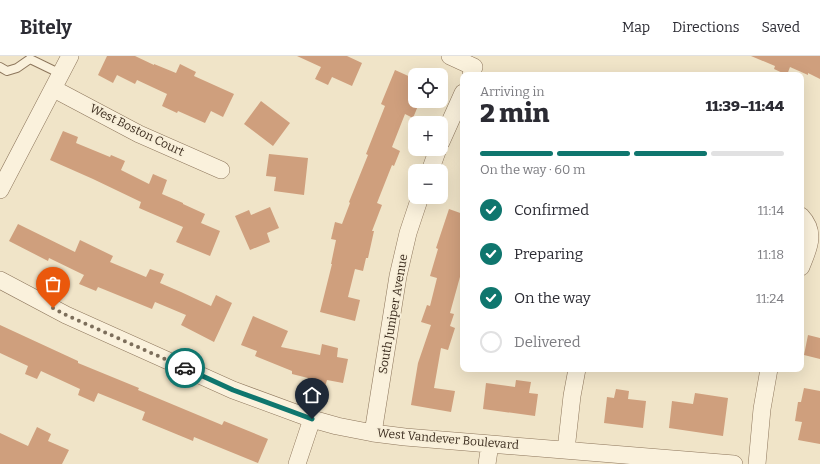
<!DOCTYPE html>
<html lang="en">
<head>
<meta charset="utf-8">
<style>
	:root { --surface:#fff; --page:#f7f7f7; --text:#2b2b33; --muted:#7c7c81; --line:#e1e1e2; --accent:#0f766e }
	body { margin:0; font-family:Bitter,serif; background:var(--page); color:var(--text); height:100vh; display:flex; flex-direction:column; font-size:15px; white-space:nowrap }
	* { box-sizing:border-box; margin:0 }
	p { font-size:13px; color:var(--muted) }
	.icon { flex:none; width:22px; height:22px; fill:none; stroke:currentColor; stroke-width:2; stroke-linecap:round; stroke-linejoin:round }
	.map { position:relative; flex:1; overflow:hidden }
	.side { position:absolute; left:460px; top:16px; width:344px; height:300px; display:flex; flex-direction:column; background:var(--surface); border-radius:8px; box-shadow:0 4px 16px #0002 }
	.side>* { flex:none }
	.tools { position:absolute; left:408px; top:12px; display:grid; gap:8px }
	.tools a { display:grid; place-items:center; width:40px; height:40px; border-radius:8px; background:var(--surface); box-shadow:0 4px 16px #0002; font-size:20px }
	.pin { position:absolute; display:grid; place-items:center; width:34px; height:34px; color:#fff; margin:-41px -17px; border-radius:50% 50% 50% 0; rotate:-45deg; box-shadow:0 0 4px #0007 }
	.pin .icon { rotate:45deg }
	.courier { position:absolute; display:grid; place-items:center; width:40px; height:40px; margin:-20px; border:3px solid #0f766e; border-radius:50%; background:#fff; color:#222; box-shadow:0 1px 5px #0007 }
	.headline em { font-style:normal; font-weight:800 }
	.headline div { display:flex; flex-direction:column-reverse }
	.headline { display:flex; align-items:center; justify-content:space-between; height:68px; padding:0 20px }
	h1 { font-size:26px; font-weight:800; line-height:30px }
	.bar { display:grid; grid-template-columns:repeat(4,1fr); gap:6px 4px; align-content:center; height:48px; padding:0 20px }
	.bar i { height:5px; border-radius:3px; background:var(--line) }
	.bar .on { background:var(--accent) }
	.bar p { grid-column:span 4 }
	ol { padding:0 20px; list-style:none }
	li { display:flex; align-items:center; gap:12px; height:44px }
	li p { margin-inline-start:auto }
	li .icon { padding:4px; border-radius:50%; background:var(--accent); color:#fff; stroke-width:4 }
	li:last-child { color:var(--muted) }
	li i { width:22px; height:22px; border:2px solid var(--line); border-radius:50% }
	header { display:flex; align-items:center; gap:24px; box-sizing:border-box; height:56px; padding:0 20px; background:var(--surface); border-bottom:1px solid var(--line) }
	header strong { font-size:19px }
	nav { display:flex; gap:22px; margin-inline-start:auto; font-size:14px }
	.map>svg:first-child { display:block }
	.building { fill:#cf9f7d }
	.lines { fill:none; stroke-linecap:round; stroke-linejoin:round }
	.lane-casing { stroke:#8d765c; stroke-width:10 }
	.street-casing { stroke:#8d765c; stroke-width:18 }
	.lane { stroke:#faf1dc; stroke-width:8 }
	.street { stroke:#faf1dc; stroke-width:17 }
	.done { stroke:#7c6e5b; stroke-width:4; stroke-dasharray:0 7.2 }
	.route { stroke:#0f766e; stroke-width:5 }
	.labels { text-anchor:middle; stroke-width:3.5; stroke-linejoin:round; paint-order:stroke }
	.street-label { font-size:12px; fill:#3d2e20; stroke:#f7eed8 }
</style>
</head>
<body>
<header>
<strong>Bitely</strong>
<nav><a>Map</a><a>Directions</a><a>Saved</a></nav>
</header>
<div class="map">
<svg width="820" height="408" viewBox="0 0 820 408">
	<rect width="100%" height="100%" fill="#f0e4c8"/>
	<!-- building -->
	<path class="building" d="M107,0H135L154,9V8L176,17L180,8L196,16L194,20L234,38L223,61L211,55L205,67L178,55L177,57L162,50L167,38L137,24L135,28L117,19L113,27L98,19Z
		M297,0H347L362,7L352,30L332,21L328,29L315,23L321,11Z
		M751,0H820V23L808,17V19L790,11L787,19L774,13L775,10Z
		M395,14L415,23V30L411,38L415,40V45H420L413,62L405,58L392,91L400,95L394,110L392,109L377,147L382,149L372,175H374L368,202H366L363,215L355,213L348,241L360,244L355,265L320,256L332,208H331L336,184L331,183L335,166L342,168L350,147L349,146L368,99L366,98L385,50L381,48Z
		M261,45L290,67L273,90L244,68Z
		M63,75L78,81L76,87L110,101L111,99L125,105L121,114L149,128L153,118L167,124L162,138L183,147V148L205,158L201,167L220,175L210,200L176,186L183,171L139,152L141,146L93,123L50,104Z
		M269,98L308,102L304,139L274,135L276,121L266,120Z
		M270,151L279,172L267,177L270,186L250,194L235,160L249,154L251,159Z
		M449,153L463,158V210L450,257L454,258L450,270L455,272L448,294L441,292L434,332L455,335L451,356L411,349L418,307L431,269L421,266L427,249L430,250L437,222L430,220L438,193L436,192Z
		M18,168L75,196L80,184L113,200L110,206L146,221L150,213L164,218L160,227L181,236L211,250L216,239L232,247L214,286L181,269L186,259L155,246L152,253L98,231L96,235L79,228L84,219L49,202L48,205L9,185Z
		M253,260L288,275L281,291L320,299L322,288L338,292L337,301L348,303L343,327L327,324L324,334L306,330L308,322L292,318V315L255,300L257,295L241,289Z
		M0,269L78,305V307L139,332L138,334L222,369L224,365L268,383L258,407L194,381L193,385L142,364L145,356L98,337L94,346L78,339L80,333L41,315L37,323L25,318L28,310L0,297Z
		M808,279L820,282V303L804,299Z
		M516,324L531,326L529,337L538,338L535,360L483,353L486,327L515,331Z
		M804,332L820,335V388L798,384L802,366L795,365L798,346H801Z
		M616,333L629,335L628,343L646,345L643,372L604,367L607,341L614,342Z
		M695,337L728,342L723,380L669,372L672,345L693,348Z
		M37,371L51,378L48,385L69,394L62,408H0V377L28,390Z"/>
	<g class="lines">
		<defs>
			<path id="lane" d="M30,3L61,18
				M0,11L7,15L17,12L30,3"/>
			<path id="street" d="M450,0L474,11L471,19
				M54,33L139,78L221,114
				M441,86L463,37
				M430,115L438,93
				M0,134L70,0
				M801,160C817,177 808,193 801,211
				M0,224L66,259L233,334L312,363L337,370L373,377L405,381L734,408
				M373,377L398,220L408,177L420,141
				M566,394L572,340L577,313
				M297,408L312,363
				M487,408L490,388
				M757,408L762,353L769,313"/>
		</defs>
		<!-- lane casing -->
		<use href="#lane" class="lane-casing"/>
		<!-- street casing -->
		<use href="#street" class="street-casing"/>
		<!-- lane -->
		<use href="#lane" class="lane"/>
		<!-- street -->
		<use href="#street" class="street"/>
	</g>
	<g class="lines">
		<!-- done -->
		<path class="done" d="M53,252L66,259L185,312"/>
		<!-- route -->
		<path class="route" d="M185,312L233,334L312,363"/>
	</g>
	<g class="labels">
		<!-- street labels -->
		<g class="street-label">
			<text transform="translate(137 74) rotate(26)" y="4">West Boston Court</text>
			<text transform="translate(393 258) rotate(-80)" y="4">South Juniper Avenue</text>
			<text transform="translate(448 383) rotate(5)" y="4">West Vandever Boulevard</text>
		</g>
	</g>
</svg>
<div class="tools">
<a><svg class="icon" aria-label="locate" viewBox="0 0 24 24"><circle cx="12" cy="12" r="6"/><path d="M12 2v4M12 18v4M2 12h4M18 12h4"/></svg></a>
<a>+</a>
<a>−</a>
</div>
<div class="pin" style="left:53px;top:252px;background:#ea580c"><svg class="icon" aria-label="bag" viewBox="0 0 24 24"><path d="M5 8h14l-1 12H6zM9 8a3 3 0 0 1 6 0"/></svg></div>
<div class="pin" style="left:312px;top:363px;background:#1f2937"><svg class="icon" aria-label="home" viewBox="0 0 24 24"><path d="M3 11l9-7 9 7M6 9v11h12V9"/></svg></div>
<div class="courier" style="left:185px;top:312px"><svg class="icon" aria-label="car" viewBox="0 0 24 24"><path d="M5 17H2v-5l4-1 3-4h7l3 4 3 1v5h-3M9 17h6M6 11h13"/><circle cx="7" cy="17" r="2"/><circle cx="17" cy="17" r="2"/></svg></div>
<section class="side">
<div class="headline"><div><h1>2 min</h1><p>Arriving in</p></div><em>11:39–11:44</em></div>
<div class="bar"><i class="on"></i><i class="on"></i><i class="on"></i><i></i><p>On the way · 60 m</p></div>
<ol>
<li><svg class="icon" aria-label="check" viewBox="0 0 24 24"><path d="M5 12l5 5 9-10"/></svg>Confirmed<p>11:14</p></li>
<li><svg class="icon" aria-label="check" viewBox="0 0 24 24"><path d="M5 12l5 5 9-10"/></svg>Preparing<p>11:18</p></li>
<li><svg class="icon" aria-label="check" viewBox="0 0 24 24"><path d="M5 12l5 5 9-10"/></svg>On the way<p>11:24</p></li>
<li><i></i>Delivered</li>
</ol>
</section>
</div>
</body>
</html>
